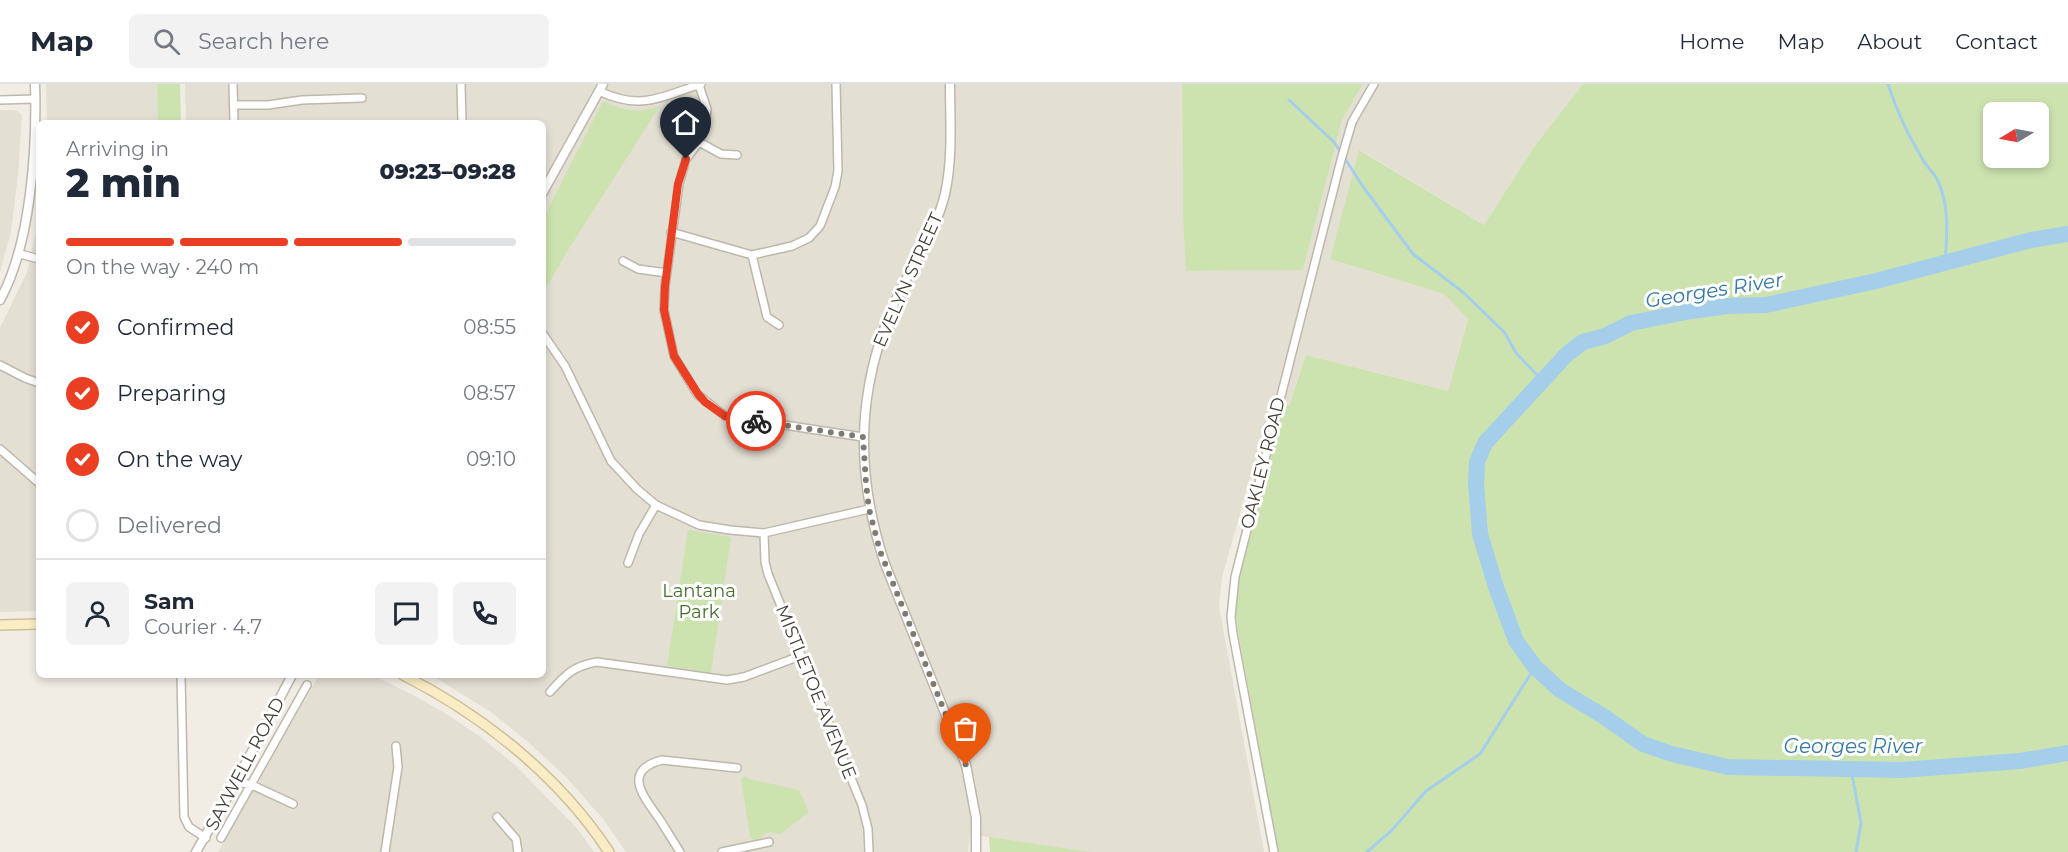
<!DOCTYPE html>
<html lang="en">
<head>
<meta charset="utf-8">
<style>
	:root { --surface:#fff; --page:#f2f2f3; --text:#1f2937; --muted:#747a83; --line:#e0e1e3; --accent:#ea3f22 }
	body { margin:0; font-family:Montserrat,sans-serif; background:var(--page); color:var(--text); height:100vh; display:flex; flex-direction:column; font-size:22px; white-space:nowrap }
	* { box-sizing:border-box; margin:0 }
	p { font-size:20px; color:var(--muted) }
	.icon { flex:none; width:33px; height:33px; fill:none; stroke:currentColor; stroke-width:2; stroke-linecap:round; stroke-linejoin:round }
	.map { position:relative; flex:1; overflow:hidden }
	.sheet { position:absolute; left:36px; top:36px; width:510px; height:558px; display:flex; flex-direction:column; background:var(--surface); border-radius:9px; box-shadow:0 3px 9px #0003 }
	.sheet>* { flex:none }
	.needle { width:39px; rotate:260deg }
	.fabs { position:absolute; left:1983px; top:18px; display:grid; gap:12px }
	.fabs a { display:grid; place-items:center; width:66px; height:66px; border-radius:9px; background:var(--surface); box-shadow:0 3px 9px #0003; font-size:30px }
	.pin { position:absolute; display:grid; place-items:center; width:51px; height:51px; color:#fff; margin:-62px -26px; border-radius:50% 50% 50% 0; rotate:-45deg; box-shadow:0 0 6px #0007 }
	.pin .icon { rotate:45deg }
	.courier { position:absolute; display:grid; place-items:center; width:60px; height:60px; margin:-30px; border:4px solid #ea3f22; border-radius:50%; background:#fff; color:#222; box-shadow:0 2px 8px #0007 }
	.overview em { font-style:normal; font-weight:800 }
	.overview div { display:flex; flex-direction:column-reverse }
	.overview { display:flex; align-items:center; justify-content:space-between; height:102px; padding:0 30px }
	h1 { font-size:39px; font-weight:800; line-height:45px }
	.bar { display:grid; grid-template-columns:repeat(4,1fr); gap:9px 6px; align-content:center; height:72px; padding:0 30px }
	.bar i { height:8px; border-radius:4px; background:var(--line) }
	.bar .on { background:var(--accent) }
	.bar p { grid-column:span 4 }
	.line { display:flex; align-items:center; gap:15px; padding:0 30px; border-top:2px solid var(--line) }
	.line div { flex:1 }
	.round { display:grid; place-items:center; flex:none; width:63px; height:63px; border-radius:9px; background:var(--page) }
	ol { padding:0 30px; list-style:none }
	li { display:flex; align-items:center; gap:18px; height:66px }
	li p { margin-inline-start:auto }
	li .icon { padding:6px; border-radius:50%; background:var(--accent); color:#fff; stroke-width:4 }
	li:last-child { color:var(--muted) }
	li i { width:33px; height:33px; border:3px solid var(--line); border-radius:50% }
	header { display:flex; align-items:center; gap:36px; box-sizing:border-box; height:84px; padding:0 30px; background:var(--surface); border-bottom:2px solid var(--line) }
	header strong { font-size:28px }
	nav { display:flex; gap:33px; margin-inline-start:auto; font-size:21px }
	.search { width:420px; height:54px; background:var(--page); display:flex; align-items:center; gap:15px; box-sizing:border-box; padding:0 21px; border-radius:9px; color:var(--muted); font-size:22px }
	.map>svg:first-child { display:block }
	.residential { fill:#e4dfd3 }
	.green { fill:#cce3af; fill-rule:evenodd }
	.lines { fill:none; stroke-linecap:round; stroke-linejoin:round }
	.stream { stroke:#a4ceea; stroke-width:3 }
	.river { stroke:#a4ceea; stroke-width:16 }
	.minor-casing { stroke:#beb7ab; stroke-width:10 }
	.tertiary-casing { stroke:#beb7ab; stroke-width:11 }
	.secondary-casing { stroke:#cebf97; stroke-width:12 }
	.minor { stroke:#fff; stroke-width:7 }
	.tertiary { stroke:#fff; stroke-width:8 }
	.secondary { stroke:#faedc5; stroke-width:9 }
	.done { stroke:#7f7b72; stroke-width:6; stroke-dasharray:0 10.8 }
	.route { stroke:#ea3f22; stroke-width:8 }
	.labels { text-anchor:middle; stroke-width:6; stroke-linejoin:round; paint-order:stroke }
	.street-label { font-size:18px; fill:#423d35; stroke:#fff }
	.park-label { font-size:18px; fill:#466f2d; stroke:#fff }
	.water-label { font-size:20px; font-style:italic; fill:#3677a6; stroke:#fff }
</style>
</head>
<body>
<header>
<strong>Map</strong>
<div class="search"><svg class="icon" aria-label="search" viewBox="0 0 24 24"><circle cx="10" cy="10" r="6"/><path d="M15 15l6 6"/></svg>Search here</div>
<nav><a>Home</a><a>Map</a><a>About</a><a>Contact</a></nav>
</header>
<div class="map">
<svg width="2068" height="768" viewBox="0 0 2068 768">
	<rect width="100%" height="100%" fill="#f1ede4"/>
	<!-- residential -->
	<path class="residential" d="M46,0H158L159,39H47Z
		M185,0H1182L1183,132L1187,187L1303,185L1342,36L1363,0H1583L1536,60L1484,141L1360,66L1330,175L1444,210L1468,234L1448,307L1306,271L1289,322L1272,318L1222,493L1219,522L1264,768H1078L990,756L989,753L970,751L968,768H626L603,735L567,694L529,659L491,628L431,591H543V39H186Z
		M0,26H16L22,31L18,91L11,148L0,188Z
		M39,135V417L36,422L39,432V527L0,528V244L27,188Z
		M319,591H372L411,610L445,629L482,654L515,681L577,744L594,768H218Z"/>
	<!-- green -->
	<path class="green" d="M157,0H180L181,39H158Z
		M1182,0H1363L1342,36L1303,186L1186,187L1183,132Z
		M1583,0H2068V768H1278L1238,548L1235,523L1241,485L1283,320L1289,322L1306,271L1448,307L1468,235L1444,210L1330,175L1359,66L1484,141L1536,60ZM1994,28H2038V74H1994Z
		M603,17C626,27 636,30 660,22L570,163L543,209V135Z
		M688,446L731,453L711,589L667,582Z
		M744,692L750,695L799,706L809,728L779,751C769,744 762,752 754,758L750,752L741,695Z
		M989,753L1090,768H990Z"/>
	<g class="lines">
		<!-- stream -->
		<path class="stream" d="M1888,0C1897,29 1908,50 1923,76C1927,83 1934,89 1937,95C1950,121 1947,152 1945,179
			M1289,16L1334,58L1364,104L1413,170L1464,209L1505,249L1516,269L1543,297
			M1851,685L1861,739L1856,768
			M1367,768L1392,746L1426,707L1480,670L1535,583"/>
		<!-- river -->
		<path class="river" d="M2068,150L2031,156L1876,197L1766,221L1728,222L1691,227L1631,239L1605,252L1583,258L1567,270L1485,359L1477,378L1476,399L1480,450L1496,503L1516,557L1535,583L1560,606L1603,632L1643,660L1672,670L1728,683L1902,686L2020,677L2068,669"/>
		<defs>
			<path id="minor" d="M233,0L234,39
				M461,0L462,39
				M699,1L707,25L706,35L699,58L686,75L679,100L665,202L664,226L674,272L697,310L725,332L863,353
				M599,7C641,27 660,13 701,0
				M0,16L35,15
				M234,21H268L302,16L362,14
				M699,58L721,70L737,71
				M671,148L752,171L792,162L809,154L820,142L835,103L838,87L836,0
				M20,170L39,175
				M752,171L767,233L779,241
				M623,177L638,185L667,189
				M543,250L565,282L611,377L637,405L656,421L699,441L730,446L764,449L869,425
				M0,281L25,294L39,299
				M0,365L39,399
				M764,449L765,478L768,490L862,721L868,745L869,768
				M628,479L639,450L656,421
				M181,591L184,733L189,743L206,754
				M550,608C565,591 573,582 597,578L727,596L744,593L800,572
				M236,698L252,701L293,720
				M497,733L516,755L518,768
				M221,754L307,601
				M385,768L398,683L396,662
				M680,768C673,757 667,747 660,736C645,714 620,687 662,676L737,684
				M722,768L769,758
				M1274,768L1233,550L1231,533L1235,493L1341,76L1352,38L1374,0"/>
			<path id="tertiary" d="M950,0C950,36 953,74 945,110C936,148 911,182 895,218C856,305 855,390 885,480L966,681L976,734V768
				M543,108L603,0
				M0,216C31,160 37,64 35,0
				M196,768L236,698L292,591"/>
			<path id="secondary" d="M0,541L39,540
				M403,591C484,632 559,692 609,768"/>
		</defs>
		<!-- minor casing -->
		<use href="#minor" class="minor-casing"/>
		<!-- tertiary casing -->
		<use href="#tertiary" class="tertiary-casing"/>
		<!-- secondary casing -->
		<use href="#secondary" class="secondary-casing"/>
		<!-- minor -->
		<use href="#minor" class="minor"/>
		<!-- tertiary -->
		<use href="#tertiary" class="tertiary"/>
		<!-- secondary -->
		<use href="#secondary" class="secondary"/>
	</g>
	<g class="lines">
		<!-- done -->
		<path class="done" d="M756,337L863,353L866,399L869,425L880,467L966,681"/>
		<!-- route -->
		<path class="route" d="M686,75L678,100L665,202L664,226L674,272L698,310L705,318L725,332L756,337"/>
	</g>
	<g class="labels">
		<!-- street labels -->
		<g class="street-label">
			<text transform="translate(908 196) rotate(-66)" y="6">EVELYN STREET</text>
			<text transform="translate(1263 379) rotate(-76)" y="6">OAKLEY ROAD</text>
			<text transform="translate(816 608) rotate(68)" y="6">MISTLETOE AVENUE</text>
			<text transform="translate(245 680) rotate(-62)" y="6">SAYWELL ROAD</text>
		</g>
		<!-- park labels -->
		<g class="park-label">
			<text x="699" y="513">Lantana<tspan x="699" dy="21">Park</tspan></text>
		</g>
		<!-- water labels -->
		<g class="water-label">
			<text transform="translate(1714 206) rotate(-9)" y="7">Georges River</text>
			<text x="1853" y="669">Georges River</text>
		</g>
	</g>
</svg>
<div class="fabs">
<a><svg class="needle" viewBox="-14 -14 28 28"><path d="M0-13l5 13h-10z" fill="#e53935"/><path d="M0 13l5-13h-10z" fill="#747a83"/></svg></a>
</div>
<div class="pin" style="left:966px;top:681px;background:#ea580c"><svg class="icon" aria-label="bag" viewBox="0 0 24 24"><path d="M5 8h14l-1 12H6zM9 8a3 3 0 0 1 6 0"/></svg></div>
<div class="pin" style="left:686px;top:75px;background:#1f2937"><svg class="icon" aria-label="home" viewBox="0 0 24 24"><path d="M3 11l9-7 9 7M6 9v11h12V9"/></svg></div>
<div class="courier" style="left:756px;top:337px"><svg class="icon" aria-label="bike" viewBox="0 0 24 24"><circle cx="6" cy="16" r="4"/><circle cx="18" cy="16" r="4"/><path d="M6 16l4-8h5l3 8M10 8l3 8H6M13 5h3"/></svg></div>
<section class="sheet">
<div class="overview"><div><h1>2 min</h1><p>Arriving in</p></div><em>09:23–09:28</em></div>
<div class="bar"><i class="on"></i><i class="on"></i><i class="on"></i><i></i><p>On the way · 240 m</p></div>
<ol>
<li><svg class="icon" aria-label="check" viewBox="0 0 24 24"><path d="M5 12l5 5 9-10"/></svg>Confirmed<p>08:55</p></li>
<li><svg class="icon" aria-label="check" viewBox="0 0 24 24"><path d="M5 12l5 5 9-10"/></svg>Preparing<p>08:57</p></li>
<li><svg class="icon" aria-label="check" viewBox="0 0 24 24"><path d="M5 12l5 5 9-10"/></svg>On the way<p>09:10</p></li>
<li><i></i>Delivered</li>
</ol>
<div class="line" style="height:108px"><a class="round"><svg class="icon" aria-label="person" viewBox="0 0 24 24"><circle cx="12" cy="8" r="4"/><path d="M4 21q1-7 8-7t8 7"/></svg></a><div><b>Sam</b><p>Courier · 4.7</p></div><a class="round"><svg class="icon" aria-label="chat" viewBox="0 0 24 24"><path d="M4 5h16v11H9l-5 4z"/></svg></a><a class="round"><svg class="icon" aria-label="phone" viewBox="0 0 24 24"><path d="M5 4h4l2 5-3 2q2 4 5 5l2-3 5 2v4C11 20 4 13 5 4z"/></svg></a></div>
</section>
</div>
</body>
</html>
